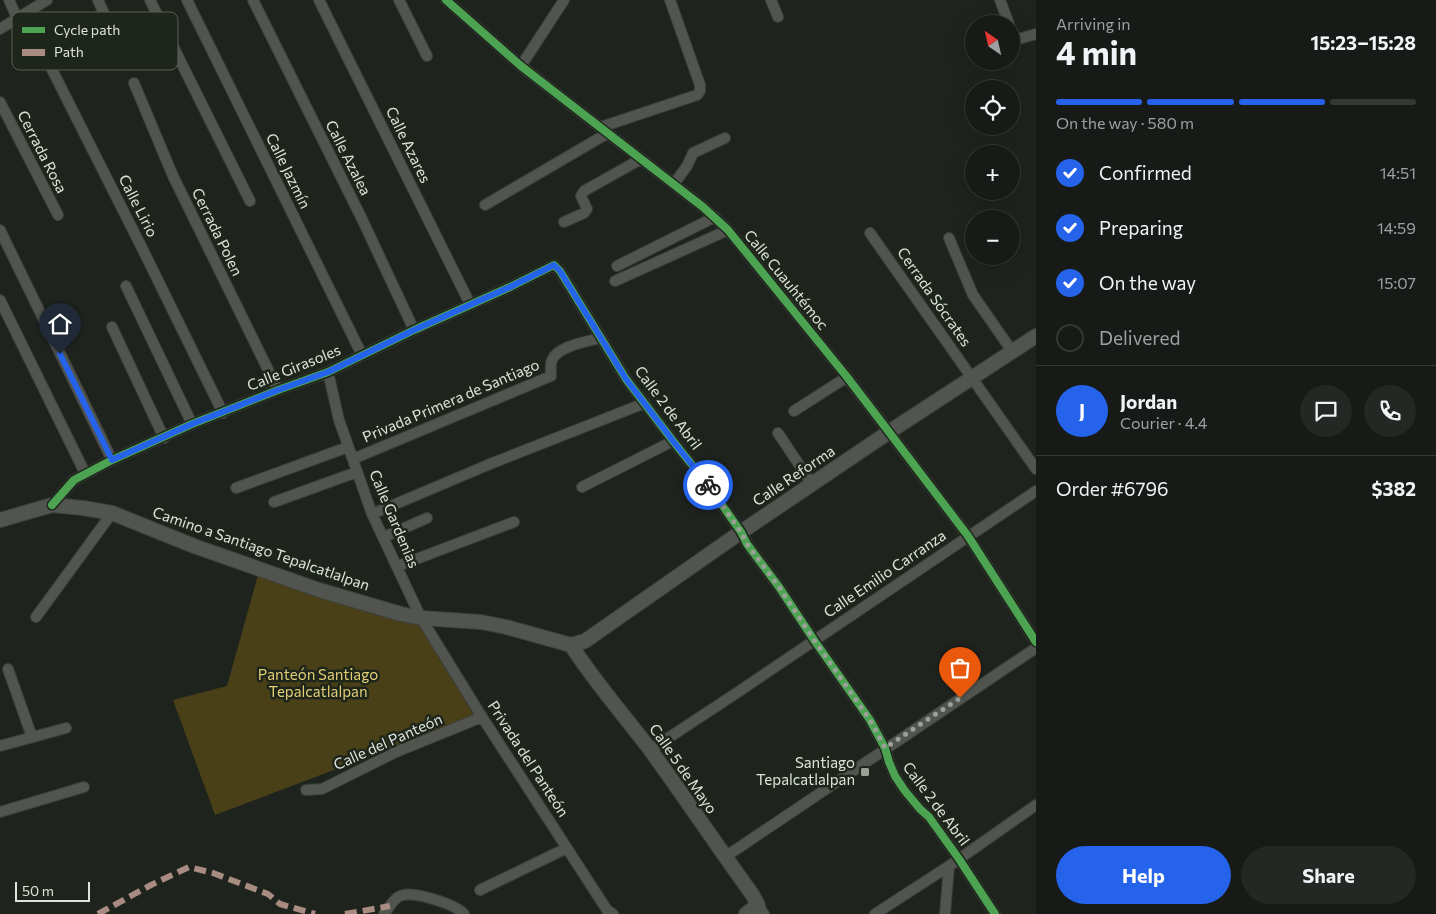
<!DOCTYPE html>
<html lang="en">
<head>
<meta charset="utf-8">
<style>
	:root { --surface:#171a16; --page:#242723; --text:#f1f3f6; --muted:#9ea1a1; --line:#363835; --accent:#2563eb }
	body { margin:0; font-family:Commissioner,sans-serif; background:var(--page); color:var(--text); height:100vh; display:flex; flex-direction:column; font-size:19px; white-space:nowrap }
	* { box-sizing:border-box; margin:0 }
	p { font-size:16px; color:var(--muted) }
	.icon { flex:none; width:28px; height:28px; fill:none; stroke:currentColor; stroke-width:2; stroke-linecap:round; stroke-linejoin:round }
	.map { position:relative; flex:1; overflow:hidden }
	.side { display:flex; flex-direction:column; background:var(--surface); width:400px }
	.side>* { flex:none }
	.needle { width:32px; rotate:326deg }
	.buttons { position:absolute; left:965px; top:15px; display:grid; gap:10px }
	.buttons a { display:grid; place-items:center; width:55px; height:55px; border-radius:50%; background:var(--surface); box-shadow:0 5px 20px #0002,0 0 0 1px var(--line); font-size:25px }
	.scale { position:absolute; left:15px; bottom:12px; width:75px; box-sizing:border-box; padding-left:5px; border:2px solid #dee3db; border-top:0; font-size:14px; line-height:18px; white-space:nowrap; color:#dee3db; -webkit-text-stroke:4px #1e261b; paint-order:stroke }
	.pin { position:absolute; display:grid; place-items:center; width:42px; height:42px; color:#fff; margin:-51px -21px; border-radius:50% 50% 50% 0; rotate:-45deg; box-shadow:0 0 5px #0007 }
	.pin .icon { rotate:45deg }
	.courier { position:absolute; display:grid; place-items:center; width:50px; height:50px; margin:-25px; border:4px solid #2563eb; border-radius:50%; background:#fff; color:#222; box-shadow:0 1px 6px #0007 }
	.summary em { font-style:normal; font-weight:700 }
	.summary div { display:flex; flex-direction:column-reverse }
	.summary { display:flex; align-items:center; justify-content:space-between; height:85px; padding:0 20px }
	h1 { font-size:32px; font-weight:700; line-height:38px }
	.bar { display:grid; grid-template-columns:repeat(4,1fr); gap:8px 5px; align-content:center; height:60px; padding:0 20px }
	.bar i { height:6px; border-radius:4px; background:var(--line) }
	.bar .on { background:var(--accent) }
	.bar p { grid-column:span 4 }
	.line { display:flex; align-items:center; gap:12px; padding:0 20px; border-top:1px solid var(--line) }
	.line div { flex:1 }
	.round { display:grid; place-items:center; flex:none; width:52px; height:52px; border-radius:26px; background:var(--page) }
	ol { padding:0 20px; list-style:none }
	li { display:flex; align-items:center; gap:15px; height:55px }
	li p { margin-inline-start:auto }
	li .icon { padding:5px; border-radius:50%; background:var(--accent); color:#fff; stroke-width:4 }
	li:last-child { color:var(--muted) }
	li i { width:28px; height:28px; border:2px solid var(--line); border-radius:50% }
	.primary-button { display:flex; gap:10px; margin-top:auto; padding:10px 20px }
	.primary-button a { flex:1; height:58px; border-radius:30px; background:var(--accent); color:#fff; font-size:20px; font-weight:700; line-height:58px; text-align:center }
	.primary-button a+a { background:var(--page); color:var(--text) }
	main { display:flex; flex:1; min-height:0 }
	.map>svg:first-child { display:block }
	.green { fill:#494018 }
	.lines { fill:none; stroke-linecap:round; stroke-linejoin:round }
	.street-casing { stroke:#3c3f3a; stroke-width:12 }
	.secondary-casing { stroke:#3c3f3a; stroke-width:16 }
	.street { stroke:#51544f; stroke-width:10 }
	.secondary { stroke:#51544f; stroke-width:14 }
	.quiet { stroke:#a88b81; stroke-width:6; stroke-dasharray:12 6; stroke-linecap:butt }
	.cycleway-casing { stroke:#1e261b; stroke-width:11 }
	.cycleway { stroke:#4ca352; stroke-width:8 }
	.done { stroke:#9ba099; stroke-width:5; stroke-dasharray:0 9 }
	.route { stroke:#2563eb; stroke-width:6 }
	.poi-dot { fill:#9ba099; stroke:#1e261b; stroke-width:2 }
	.labels { text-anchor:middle; stroke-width:5; stroke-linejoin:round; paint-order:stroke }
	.street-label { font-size:15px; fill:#dee3db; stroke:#1e261b }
	.park-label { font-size:15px; fill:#e3cd75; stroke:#1e261b }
	.poi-label { font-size:15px; fill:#dee3db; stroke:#1e261b; text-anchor:end }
	.key { fill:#1e261b; stroke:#585f55; stroke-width:1 }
	.key-label { font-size:14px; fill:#dee3db }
</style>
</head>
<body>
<main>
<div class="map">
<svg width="1036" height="914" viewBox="0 0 1036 914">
	<rect width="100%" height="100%" fill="#1f231e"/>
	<!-- green -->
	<path class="green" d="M258,575L422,624L476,716L215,815L173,700L227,686Z"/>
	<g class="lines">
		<defs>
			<path id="street" d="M9,0L17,18
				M98,0L111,29
				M150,0L250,201
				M187,0L362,355
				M253,0L362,219L414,330
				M319,0L470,304
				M399,0L427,56
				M446,0L521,66L703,207L728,230L847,377L889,432L968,536L1036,642
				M771,0L778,17
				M1000,0L1009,24
				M24,14L144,252L223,413
				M0,29L47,0
				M1011,41L1036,34
				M521,66L564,0
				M134,83L173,176L278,390
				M0,102L58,215
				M601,127L697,95L700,91V85L670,0
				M674,184L687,166L693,153L725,138
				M485,205L608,133
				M564,222L584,213L587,209L581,196L584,191L641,159
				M0,230L112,460
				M870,233L1036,469
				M949,238L973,295L1012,351
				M617,266L715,217
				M615,281L728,230
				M126,286L192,424
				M0,300L85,473
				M112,327L164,438
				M328,372L339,420L372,514L421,618L482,717L607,910L613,914
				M794,411L847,377
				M778,433L812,484
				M353,459L551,376C551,371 550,365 552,360C558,346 586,342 600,338
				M582,487L673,441
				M236,488L348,447
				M274,502L357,472
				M52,505L74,480L112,460L192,424L278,390L328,372L414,330L510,287L554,265L560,271L626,379L673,441L708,485L741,532L747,544L779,587L814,640L870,720L885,748L889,762L895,776L905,791L920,809L929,817L959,859L995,914
				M372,514L490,464L645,403
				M384,537L427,518
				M398,566L514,522
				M36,617L112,513
				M8,669L32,737
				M0,746L66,728
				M650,750L732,696L1036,491
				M306,790L322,789L396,752L482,717
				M0,812L84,787
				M725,857L1036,648
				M480,890L567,848
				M758,905L764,914
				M384,914C389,908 393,899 400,896C412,890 455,904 464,914
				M875,914L949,866L1036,805
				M945,914L949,866"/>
			<path id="secondary" d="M0,520L52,505L83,508L112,513L194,546L319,590L401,614L421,618L481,622L506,627L571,645
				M571,645L585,641L741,532L889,432L1036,336
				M571,645C594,681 623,714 649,748C684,796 717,846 752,894L758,905L746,914"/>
		</defs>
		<!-- street casing -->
		<use href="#street" class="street-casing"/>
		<!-- secondary casing -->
		<use href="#secondary" class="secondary-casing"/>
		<!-- street -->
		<use href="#street" class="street"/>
		<!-- secondary -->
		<use href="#secondary" class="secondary"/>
		<!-- quiet -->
		<path class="quiet" d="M98,914L151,885L189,867L213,873L268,894L280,904L315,914
			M345,914L390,906"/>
		<defs>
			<path id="cycleway" d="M446,0L521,66L703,207L728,230L847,377L889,432L968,536L1036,642
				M52,505L74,480L112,460L192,424L278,390L328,372L414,330L510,287L554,265L560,271L626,379L673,441L708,485L741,532L747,544L779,587L814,640L870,720L885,748L889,762L895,776L905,791L920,809L929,817L959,859L995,914"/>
		</defs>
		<!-- cycleway casing -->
		<use href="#cycleway" class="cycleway-casing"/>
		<!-- cycleway -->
		<use href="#cycleway" class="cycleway"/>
	</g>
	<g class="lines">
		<!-- done -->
		<path class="done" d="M708,485L741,532L747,544L779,587L814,640L870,720L885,748L960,698"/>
		<!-- route -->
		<path class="route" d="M60,354L112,460L192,424L278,390L328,372L414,330L510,287L554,265L560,271L626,379L673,441L708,485"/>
	</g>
	<!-- markers -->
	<rect class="poi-dot" x="860" y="767" width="10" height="10" rx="2.5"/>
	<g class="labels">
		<!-- street labels -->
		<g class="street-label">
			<text transform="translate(408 145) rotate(64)" y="5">Calle Azares</text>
			<text transform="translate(42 152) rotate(63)" y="5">Cerrada Rosa</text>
			<text transform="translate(348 158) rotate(63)" y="5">Calle Azalea</text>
			<text transform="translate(288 171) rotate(64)" y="5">Calle Jazmín</text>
			<text transform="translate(138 206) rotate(63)" y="5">Calle Lirio</text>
			<text transform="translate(217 232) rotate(64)" y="5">Cerrada Polen</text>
			<text transform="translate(786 280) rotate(51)" y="5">Calle Cuauhtémoc</text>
			<text transform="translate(934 297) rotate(55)" y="5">Cerrada Sócrates</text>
			<text transform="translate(294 368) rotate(-22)" y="5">Calle Girasoles</text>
			<text transform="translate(451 401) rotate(-23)" y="5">Privada Primera de Santiago</text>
			<text transform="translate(668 408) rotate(53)" y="5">Calle 2 de Abril</text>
			<text transform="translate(794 476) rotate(-34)" y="5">Calle Reforma</text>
			<text transform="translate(394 519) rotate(67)" y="5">Calle Gardenias</text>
			<text transform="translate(261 549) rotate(19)" y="5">Camino a Santiago Tepalcatlalpan</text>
			<text transform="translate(885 574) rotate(-34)" y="5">Calle Emilio Carranza</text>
			<text transform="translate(388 742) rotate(-24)" y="5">Calle del Panteón</text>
			<text transform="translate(528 759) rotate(57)" y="5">Privada del Panteón</text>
			<text transform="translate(683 769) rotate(55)" y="5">Calle 5 de Mayo</text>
			<text transform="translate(936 804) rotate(53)" y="5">Calle 2 de Abril</text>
		</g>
		<!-- park labels -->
		<g class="park-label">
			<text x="318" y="680">Panteón Santiago<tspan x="318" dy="17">Tepalcatlalpan</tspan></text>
		</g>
		<!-- poi labels -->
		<g class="poi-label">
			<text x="855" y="768">Santiago<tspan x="855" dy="17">Tepalcatlalpan</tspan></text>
		</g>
	</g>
	<!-- legend -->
	<rect x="12" y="12" width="166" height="58" rx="8" class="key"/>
	<rect x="22" y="27" width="23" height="6" fill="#4ca352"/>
	<rect x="22" y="49" width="23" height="7" fill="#a88b81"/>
	<g class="key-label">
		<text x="54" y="35">Cycle path</text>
		<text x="54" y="57">Path</text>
	</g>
</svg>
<div class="buttons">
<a><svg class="needle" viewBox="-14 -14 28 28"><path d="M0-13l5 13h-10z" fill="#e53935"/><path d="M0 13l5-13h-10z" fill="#9ea1a1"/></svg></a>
<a><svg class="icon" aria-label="locate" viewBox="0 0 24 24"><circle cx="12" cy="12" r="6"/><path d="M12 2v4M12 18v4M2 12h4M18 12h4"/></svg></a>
<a>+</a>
<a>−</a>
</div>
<div class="scale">50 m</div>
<div class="pin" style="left:960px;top:698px;background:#ea580c"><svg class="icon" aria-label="bag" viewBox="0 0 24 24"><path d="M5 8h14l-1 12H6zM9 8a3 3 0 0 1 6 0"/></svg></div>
<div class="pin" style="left:60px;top:354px;background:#1f2937"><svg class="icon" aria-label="home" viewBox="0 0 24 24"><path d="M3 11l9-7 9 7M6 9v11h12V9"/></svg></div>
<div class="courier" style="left:708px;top:485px"><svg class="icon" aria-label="bike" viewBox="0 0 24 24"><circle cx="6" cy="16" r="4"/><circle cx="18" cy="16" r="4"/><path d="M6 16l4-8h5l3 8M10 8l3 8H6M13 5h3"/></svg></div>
</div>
<section class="side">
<div class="summary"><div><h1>4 min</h1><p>Arriving in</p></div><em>15:23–15:28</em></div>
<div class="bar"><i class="on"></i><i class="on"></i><i class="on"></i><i></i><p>On the way · 580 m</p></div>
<ol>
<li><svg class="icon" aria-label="check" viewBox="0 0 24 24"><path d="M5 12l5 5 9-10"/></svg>Confirmed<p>14:51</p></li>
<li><svg class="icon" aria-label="check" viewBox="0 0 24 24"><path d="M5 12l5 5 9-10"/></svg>Preparing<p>14:59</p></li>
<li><svg class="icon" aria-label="check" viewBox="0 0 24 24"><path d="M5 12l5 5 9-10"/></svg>On the way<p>15:07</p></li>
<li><i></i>Delivered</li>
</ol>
<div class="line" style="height:90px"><b class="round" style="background:var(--accent);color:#fff">J</b><div><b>Jordan</b><p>Courier · 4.4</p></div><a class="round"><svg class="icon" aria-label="chat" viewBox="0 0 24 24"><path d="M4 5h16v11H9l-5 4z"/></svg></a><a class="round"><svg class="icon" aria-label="phone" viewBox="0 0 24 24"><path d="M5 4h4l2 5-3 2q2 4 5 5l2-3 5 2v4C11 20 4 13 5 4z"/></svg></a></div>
<div class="line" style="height:65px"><div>Order #6796</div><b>$382</b></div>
<div class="primary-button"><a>Help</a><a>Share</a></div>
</section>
</main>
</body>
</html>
